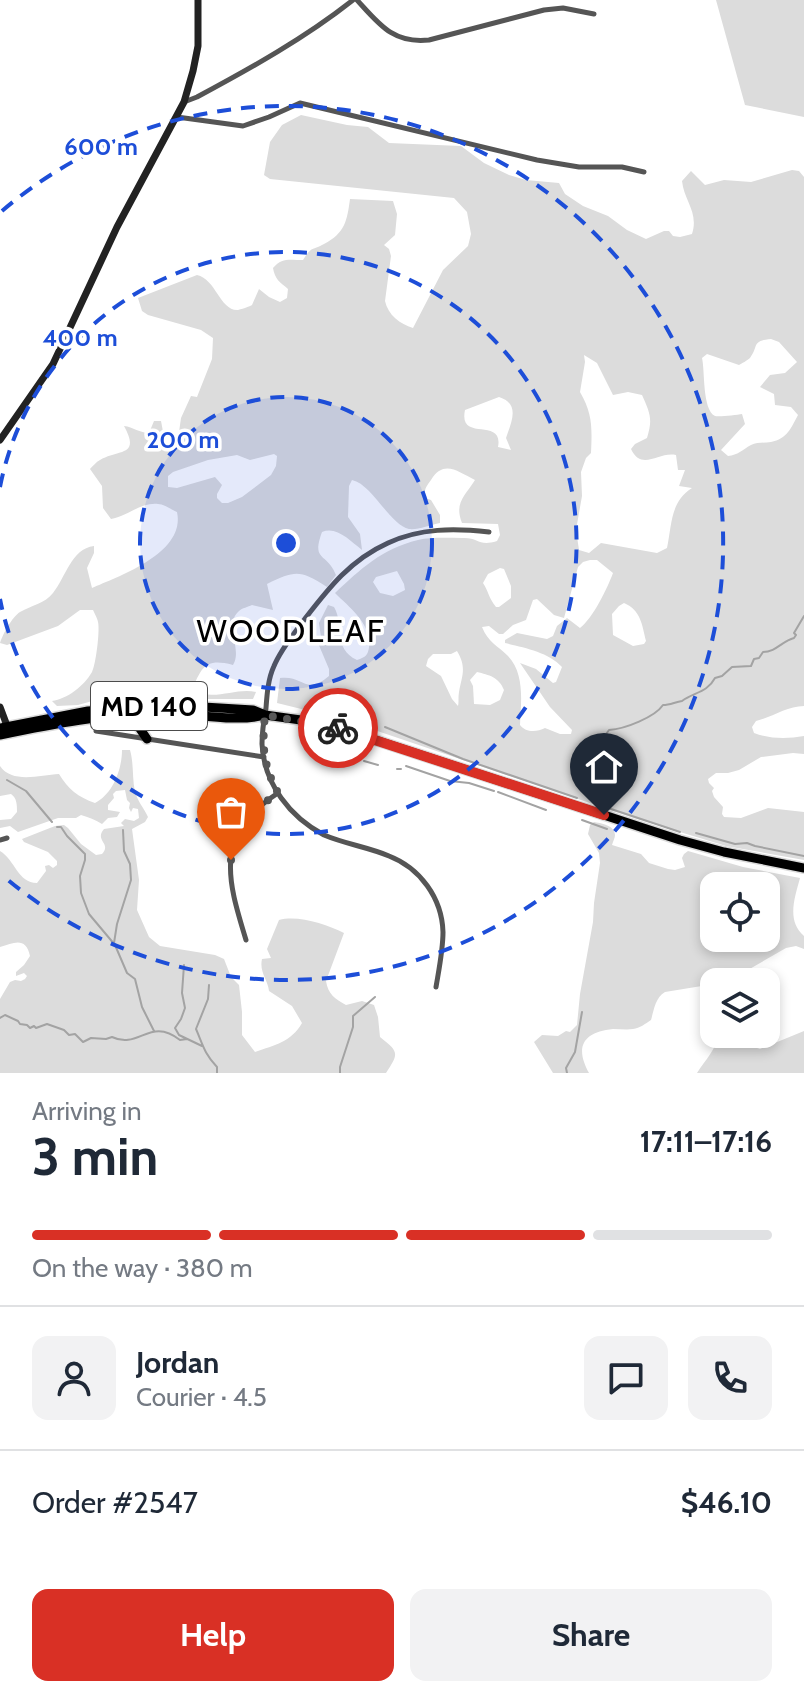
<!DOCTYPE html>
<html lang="en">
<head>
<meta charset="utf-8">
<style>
	:root { --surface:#fff; --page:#f2f2f3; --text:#1f2937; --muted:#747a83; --line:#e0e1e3; --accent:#d93025 }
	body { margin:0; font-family:Cabin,sans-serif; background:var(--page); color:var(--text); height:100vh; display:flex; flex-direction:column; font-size:30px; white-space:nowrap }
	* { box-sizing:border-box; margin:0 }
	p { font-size:26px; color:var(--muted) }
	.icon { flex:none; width:44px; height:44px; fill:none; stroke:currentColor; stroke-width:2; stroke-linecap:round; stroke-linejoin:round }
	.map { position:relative; height:1073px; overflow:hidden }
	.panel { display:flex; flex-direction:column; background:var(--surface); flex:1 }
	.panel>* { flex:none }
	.tools { position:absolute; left:700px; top:872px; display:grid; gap:16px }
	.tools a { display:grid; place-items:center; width:80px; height:80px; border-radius:16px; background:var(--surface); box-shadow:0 4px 12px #0003; font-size:40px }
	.pin { position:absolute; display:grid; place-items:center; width:68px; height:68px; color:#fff; margin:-82px -34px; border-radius:50% 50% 50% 0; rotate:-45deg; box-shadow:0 0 8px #0007 }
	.pin .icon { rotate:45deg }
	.courier { position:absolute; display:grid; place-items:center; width:80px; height:80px; margin:-40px; border:6px solid #d93025; border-radius:50%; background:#fff; color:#222; box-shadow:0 2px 10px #0007 }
	.overview em { font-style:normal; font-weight:700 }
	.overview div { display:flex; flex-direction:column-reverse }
	.overview { display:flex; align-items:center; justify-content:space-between; height:136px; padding:0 32px }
	h1 { font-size:52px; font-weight:700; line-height:60px }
	.bar { display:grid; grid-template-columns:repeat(4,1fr); gap:12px 8px; align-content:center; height:96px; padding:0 32px }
	.bar i { height:10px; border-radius:6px; background:var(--line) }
	.bar .on { background:var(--accent) }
	.bar p { grid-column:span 4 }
	.line { display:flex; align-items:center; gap:20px; padding:0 32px; border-top:2px solid var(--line) }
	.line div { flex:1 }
	.round { display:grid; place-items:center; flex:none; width:84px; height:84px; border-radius:16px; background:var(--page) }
	.cta { display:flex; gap:16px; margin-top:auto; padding:16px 32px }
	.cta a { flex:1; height:92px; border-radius:16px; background:var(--accent); color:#fff; font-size:32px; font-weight:700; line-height:92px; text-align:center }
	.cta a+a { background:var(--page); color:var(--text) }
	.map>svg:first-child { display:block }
	.green { fill:#dcdcdc; fill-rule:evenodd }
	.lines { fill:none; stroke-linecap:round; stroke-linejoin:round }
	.stream { stroke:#a3a3a3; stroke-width:2 }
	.highway-casing { stroke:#dbdbdb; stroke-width:12 }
	.street { stroke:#555; stroke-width:5 }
	.secondary { stroke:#222; stroke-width:7 }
	.highway { stroke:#000; stroke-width:9 }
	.done { stroke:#595959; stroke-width:8; stroke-dasharray:0 14.4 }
	.route { stroke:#d93025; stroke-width:10 }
	.ring { fill:none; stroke:#1d4ed8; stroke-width:4; stroke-dasharray:14 10 }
	.labels { text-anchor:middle; stroke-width:7; stroke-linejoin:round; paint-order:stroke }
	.shield { fill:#fff; stroke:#4c4c4c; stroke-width:2 }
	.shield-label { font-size:28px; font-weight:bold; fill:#000 }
	.neighbourhood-label { font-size:32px; letter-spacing:2px; fill:#000; stroke:#fff }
	.centre { fill:#1d4ed8; stroke:#fff; stroke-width:4 }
	.ring-label { font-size:24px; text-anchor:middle; font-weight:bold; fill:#1d4ed8; stroke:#fff; stroke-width:7; stroke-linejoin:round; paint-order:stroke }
</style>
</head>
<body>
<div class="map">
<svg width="804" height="1073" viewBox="0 0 804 1073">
	<rect width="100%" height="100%" fill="#fff"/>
	<!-- green -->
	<path class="green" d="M716,0H804V117L745,105Z
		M301,115L347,125L368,127L389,143L461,146L484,163L509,175L526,180L559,183L565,194L583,206L608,216L627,230L646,239L664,231H669L673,236L680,237L692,234C699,212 684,201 682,181L691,171L705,185L724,180L751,182L792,170L799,171L804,177V706C787,706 773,717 756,721L752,727L754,733C770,739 787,739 804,736V754L793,753L761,757L739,770L728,773H716L708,779L709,783L714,788L712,791L714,797L723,807L722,814L724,817L741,818L768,808L804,812V860L726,846L634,818L342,719L277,703L280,678C304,675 305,696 329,676V669L318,643L321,637L319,623L328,605L334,607C345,626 332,648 357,660C366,657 368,655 369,647C371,623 350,608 335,593C361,569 381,549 418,540C431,537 448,538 462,538C479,537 478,547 497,541L500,535L498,524L462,523C454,503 465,496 475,480C458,472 444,459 431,480C426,487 424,489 425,498L431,500L440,515V523C430,525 418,530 409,529C390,525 372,484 352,480L349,486L348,517L360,534L362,550C350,541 337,526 322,532C311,562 327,552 336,575L327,587C300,570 296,570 267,584L273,610L252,605C248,607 242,608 239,611C223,625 243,649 233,665C206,658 202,666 192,690C214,702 236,687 256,692L253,699H207L177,695L103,698L78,705L57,706L52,701C67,699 84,686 92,672C96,664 100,630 98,622C98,620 94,612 93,610H80L58,626L7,645L0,643C3,634 12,617 20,612C32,605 44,604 53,593C66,577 71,549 94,546V553L87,568L92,588C119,576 186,553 177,512C172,510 164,504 158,504C141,502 126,517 111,519L103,508L102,486L90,469C93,466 96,462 100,460C118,449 141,457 124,426C133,427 140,433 149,433L154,421H161L165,442H172L179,432L181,418L191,396L197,397L212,359L213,338L201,330L148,315L142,311L138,298L197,275C216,279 220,311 238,310C239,310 251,306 252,305L259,289L269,297L280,302L287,298L288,289C280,282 275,280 273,268C282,257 290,260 303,260C312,246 311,251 324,244C345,233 347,221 350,199L393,201L397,214L395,235L384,245L389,249L391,256L385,301C388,315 400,324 413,328L443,270L468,246L471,234L467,212L454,198L270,179L264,175L270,142L282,125ZM771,339L779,342L797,362L785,373L770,375L760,387L774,394L775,405L791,407L798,415C791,428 787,439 771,442C765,443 757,442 751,445C742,450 738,455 728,456L721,450L745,424L742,414C737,415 719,417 715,416C702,410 705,369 702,358L707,354L739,365C741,364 748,360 750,358C759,346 751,341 771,339ZM584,355L597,363L613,395L628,392L642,395C650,413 653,419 647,438L635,444L631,449C642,472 659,451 676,455L678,470H685L679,486L692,488C670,502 672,525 667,548L657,553L601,543L589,553L579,550L576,530L582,496L581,472L586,458L591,453C592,429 593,414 580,392L585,362ZM499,397C521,404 511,423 506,438L511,450L498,447C504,416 458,443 465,410ZM274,454L277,456L276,466L271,475L242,497L228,503H222L217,498V494L222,485L215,477L177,488L168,487V476L173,472L208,460L237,455L250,460ZM590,560H597L613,573C607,589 593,618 580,628L567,618L557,626L553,636L547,639L517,633L505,640V643C525,648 548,652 562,667L556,682L553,683L536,669L520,663L550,707L572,730L571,734H560L545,728C537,732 526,733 520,725C521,702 525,674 508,656C498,646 488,642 482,627L489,626L499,634H503L513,625L526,620L533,600L537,599L554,615L564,618L578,567L583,562ZM500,568L504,569L511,586V598L499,607H496C488,597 489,592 483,583L488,574ZM397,571L404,584L405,590L393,596L380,593L373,582L376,577ZM624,603C641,610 642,625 646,641L644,644L633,646L613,635L612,614L619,606ZM457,651C467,668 462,675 459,692C458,697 459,702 458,706L452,699L441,676L426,666L428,659L433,654H451ZM477,672C489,675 499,677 504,690L500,700L490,705L474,704L473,686L470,680Z
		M122,750H130C134,764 132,778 135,792C138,802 144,808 148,817L145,822L132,829L139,880L137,910L149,937L160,946L215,955L224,959L231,977L239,985L242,1012V1035L255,1052C275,1045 291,1042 302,1023L292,1006L269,991C268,980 259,972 262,959L271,958L267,949L279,920C298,915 326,924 344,933L326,981C328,994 335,999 346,1005L362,1001L374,1005L378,1017L380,1037C399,1052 399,1053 386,1073H0V999L10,982L15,980L21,981L25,979L27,976L24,973L16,976V972L24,965L30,956C26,937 15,942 0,947V851C15,860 18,883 37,883L46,871L45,866L49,865L53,868L57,865V861L48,852L24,842L22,839L55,826L64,825L68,828L81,844L96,855L102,854C112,843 94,841 104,829L124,826L121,823L125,819L134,821L139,818L138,809L133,808L131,812L129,808L130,803L127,800L125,790L116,791L113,794L114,798L108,805V810L120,812L117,817L108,818L102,824C96,820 88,817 81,815L76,818H58L18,832L10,826L0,828V820L11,819L17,812C17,805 17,798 11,794L0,796V766C12,784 40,775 59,774C68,789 78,797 95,803C113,794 122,769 122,750Z
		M594,822C600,823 615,825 615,835C615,838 613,841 612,845L641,854L649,863L668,869L675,870L685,867L682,858L684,854L688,851L743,867L800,878C795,897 786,921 804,936V949L796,946L786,948L727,982H714V984L665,992C655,998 654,1010 651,1020C645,1024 640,1028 633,1029C627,1030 620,1029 613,1029C584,1032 574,1046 589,1073H553L534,1042L542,1035L558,1036L566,1031L570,1032L577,1025L580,994L593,922L594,903L600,863L599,853L588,834L590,825ZM714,886H766V938H714Z
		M804,1031V1073H697C705,1060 717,1049 718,1034H742L751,1046L760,1049Z"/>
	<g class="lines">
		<!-- stream -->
		<path class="stream" d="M385,727L463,759L577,798
			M594,751L609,730C625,729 655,717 663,705C670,705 675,702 682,701C694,692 707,693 715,678L722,676L732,667L751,666L754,659L759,658L763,652C776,652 782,641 794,638L796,635L794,633L804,616
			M364,761L378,765
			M406,766L450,781L469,783L494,791
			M397,769H401
			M7,780L26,791L52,822
			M498,792L546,810
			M602,806L680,832
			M582,820L607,829
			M57,827H61L67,836L85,854V860L80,876L81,893L89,914L115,945L127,973L135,979L142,1007L154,1031
			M696,833L735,844L747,843L755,846L804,856
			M114,943L117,924L131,880L130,864L124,851L123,830
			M184,965L182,993L185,1008L181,1019L175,1028L179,1035L202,1046
			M209,985L208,999L196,1029C203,1045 204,1053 217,1067V1073
			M0,1018L5,1015L18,1021L20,1024L27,1025L30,1028L34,1026L36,1028L47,1024L64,1030L69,1035L75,1034L83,1042L91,1038L106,1039L112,1037C139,1050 150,1016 180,1040L187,1039
			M340,1073V1067L353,1027V1016L375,997
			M567,1073L566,1068L575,1052L582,1012"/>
		<defs>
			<path id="highway" d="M124,717L136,723L147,739
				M0,728L88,711L141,707L187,706L253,710L265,715L308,721L357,734L680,840L724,852L804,868
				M0,735C53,724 105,714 160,713C191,713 237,723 265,715"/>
		</defs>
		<!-- highway casing -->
		<use href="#highway" class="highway-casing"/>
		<!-- street -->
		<path class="street" d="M357,0C379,24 393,44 429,40L544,10L563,8L594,14
			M184,102L197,97C251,68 305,38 353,0
			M177,117L243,126L269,117L300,103L537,160L579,167H622L644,172
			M96,731L264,757
			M0,840L7,838
			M246,940C227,878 214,835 278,793
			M436,987C439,969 443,950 443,932C442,898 420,868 389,856C368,847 345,844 324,835C290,817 264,784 262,744C262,732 264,719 266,708C267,694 268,679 274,666C281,649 293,635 304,620C328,589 350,560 388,543C420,528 454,528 489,532"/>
		<!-- secondary -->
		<path class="secondary" d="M0,440L53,364L117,227L184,102L193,71L198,46V0
			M0,707L9,731"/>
		<!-- highway -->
		<use href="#highway" class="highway"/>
	</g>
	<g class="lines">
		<!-- done -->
		<path class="done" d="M231,860C237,830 252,810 278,793C263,765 262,746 265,715L338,728"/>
		<!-- route -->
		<path class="route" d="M338,728L604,815"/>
	</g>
	<!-- distance rings -->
	<circle cx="286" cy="543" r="146" fill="#1d4ed8" fill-opacity=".12"/>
	<g class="ring">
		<circle cx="286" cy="543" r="146"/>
		<path d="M0 487A291 291 0 1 1 0 599"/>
		<path d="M2 211A437 437 0 1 1 2 875"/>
	</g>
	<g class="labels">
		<!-- shield labels -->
		<rect class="shield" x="91" y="682" width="116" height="48" rx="6"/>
		<g class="shield-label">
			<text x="149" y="716">MD 140</text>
		</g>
		<!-- neighbourhood labels -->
		<g class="neighbourhood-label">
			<text x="291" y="642">WOODLEAF</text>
		</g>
	</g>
	<circle cx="286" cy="543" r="12" class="centre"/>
	<g class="ring-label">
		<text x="101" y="155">600 m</text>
		<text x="80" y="346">400 m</text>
		<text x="183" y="448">200 m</text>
	</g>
</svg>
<div class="tools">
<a><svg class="icon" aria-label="locate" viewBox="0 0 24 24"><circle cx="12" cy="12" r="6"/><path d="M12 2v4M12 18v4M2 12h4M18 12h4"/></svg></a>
<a><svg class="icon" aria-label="layers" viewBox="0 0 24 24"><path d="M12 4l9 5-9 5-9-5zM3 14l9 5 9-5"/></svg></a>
</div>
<div class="pin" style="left:231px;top:860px;background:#ea580c"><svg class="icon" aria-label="bag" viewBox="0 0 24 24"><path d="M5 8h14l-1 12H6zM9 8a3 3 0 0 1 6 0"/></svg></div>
<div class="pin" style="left:604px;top:815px;background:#1f2937"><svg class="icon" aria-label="home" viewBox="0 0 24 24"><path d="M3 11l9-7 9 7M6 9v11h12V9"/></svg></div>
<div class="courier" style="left:338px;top:728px"><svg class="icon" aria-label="bike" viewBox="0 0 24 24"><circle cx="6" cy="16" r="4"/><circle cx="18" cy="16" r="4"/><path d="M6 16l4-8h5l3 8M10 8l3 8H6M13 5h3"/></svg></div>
</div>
<section class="panel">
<div class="overview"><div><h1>3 min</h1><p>Arriving in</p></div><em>17:11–17:16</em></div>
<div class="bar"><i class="on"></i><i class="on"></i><i class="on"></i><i></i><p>On the way · 380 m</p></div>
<div class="line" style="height:144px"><a class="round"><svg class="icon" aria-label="person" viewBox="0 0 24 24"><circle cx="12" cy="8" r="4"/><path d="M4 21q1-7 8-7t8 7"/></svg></a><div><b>Jordan</b><p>Courier · 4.5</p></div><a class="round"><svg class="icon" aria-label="chat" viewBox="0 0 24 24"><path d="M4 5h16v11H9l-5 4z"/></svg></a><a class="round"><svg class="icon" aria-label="phone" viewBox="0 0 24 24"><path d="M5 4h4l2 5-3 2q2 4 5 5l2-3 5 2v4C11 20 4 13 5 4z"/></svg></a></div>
<div class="line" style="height:104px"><div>Order #2547</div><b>$46.10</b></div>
<div class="cta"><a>Help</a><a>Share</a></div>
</section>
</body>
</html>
